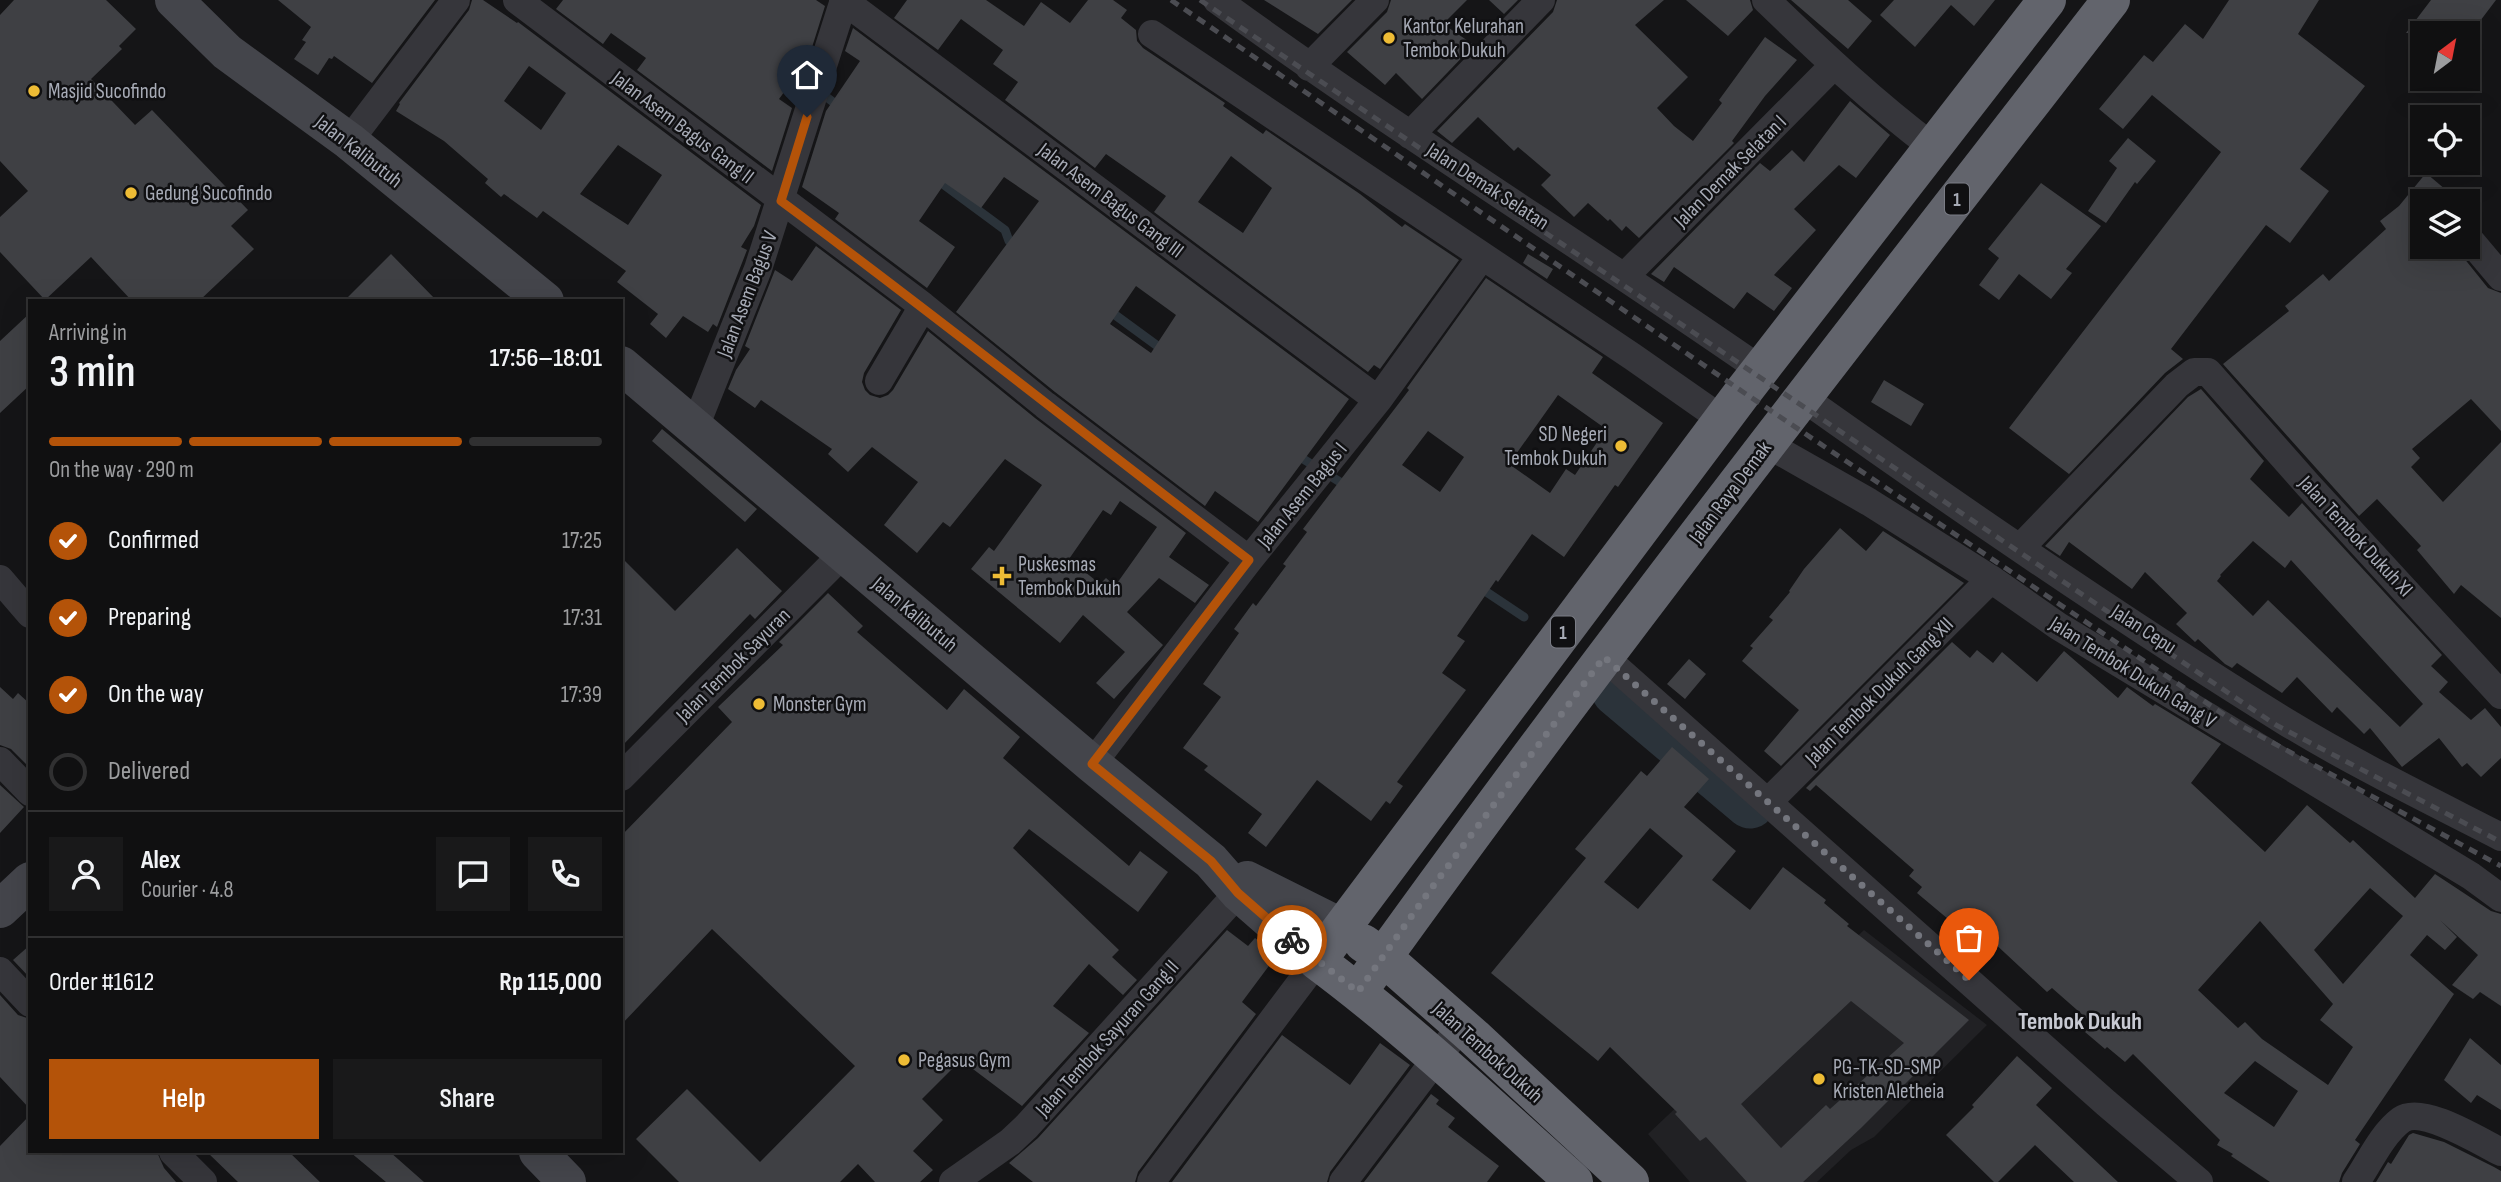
<!DOCTYPE html>
<html lang="en">
<head>
<meta charset="utf-8">
<style>
	:root { --surface:#101011; --page:#19191a; --text:#f1f3f6; --muted:#9c9d9f; --line:#303031; --accent:#b45309 }
	body { margin:0; font-family:"Sofia Sans Condensed",sans-serif; background:var(--page); color:var(--text); height:100vh; display:flex; flex-direction:column; font-size:26px; white-space:nowrap }
	* { box-sizing:border-box; margin:0 }
	p { font-size:23px; color:var(--muted) }
	.icon { flex:none; width:38px; height:38px; fill:none; stroke:currentColor; stroke-width:2; stroke-linecap:round; stroke-linejoin:round }
	.map { position:relative; flex:1; overflow:hidden }
	.sheet { position:absolute; left:28px; top:299px; width:595px; height:854px; display:flex; flex-direction:column; background:var(--surface); border-radius:0px; box-shadow:0 7px 28px #0002,0 0 0 2px var(--line) }
	.sheet>* { flex:none }
	.needle { width:46px; rotate:32deg }
	.buttons { position:absolute; left:2410px; top:21px; display:grid; gap:14px }
	.buttons a { display:grid; place-items:center; width:70px; height:70px; border-radius:0px; background:var(--surface); box-shadow:0 7px 28px #0002,0 0 0 2px var(--line); font-size:35px }
	.pin { position:absolute; display:grid; place-items:center; width:60px; height:60px; color:#fff; margin:-72px -30px; border-radius:50% 50% 50% 0; rotate:-45deg; box-shadow:0 0 7px #0007 }
	.pin .icon { rotate:45deg }
	.courier { position:absolute; display:grid; place-items:center; width:70px; height:70px; margin:-35px; border:5px solid #b45309; border-radius:50%; background:#fff; color:#222; box-shadow:0 2px 9px #0007 }
	.summary em { font-style:normal; font-weight:600 }
	.summary div { display:flex; flex-direction:column-reverse }
	.summary { display:flex; align-items:center; justify-content:space-between; height:119px; padding:0 21px }
	h1 { font-size:46px; font-weight:600; line-height:52px }
	.bar { display:grid; grid-template-columns:repeat(4,1fr); gap:10px 7px; align-content:center; height:84px; padding:0 21px }
	.bar i { height:9px; border-radius:5px; background:var(--line) }
	.bar .on { background:var(--accent) }
	.bar p { grid-column:span 4 }
	.line { display:flex; align-items:center; gap:18px; padding:0 21px; border-top:2px solid var(--line) }
	.line div { flex:1 }
	.round { display:grid; place-items:center; flex:none; width:74px; height:74px; border-radius:0px; background:var(--page) }
	ol { padding:0 21px; list-style:none }
	li { display:flex; align-items:center; gap:21px; height:77px }
	li p { margin-inline-start:auto }
	li .icon { padding:7px; border-radius:50%; background:var(--accent); color:#fff; stroke-width:4 }
	li:last-child { color:var(--muted) }
	li i { width:38px; height:38px; border:4px solid var(--line); border-radius:50% }
	.cta { display:flex; gap:14px; margin-top:auto; padding:14px 21px }
	.cta a { flex:1; height:80px; border-radius:0px; background:var(--accent); color:#fff; font-size:28px; font-weight:600; line-height:80px; text-align:center }
	.cta a+a { background:var(--page); color:var(--text) }
	.map>svg:first-child { display:block }
	.built { fill:#212124 }
	.lines { fill:none; stroke-linecap:round; stroke-linejoin:round }
	.stream { stroke:#2b333a; stroke-width:9 }
	.river { stroke:#2b333a; stroke-width:51 }
	.building { fill:#3f4044; fill-rule:evenodd }
	.street { stroke:#36363b; stroke-width:28 }
	.secondary { stroke:#44454b; stroke-width:38 }
	.highway { stroke:#62646c; stroke-width:38 }
	.rail { stroke:#4b4c52; stroke-width:5; stroke-dasharray:9 7; stroke-linecap:butt }
	.done { stroke:#74767e; stroke-width:7; stroke-dasharray:0 12.6 }
	.route { stroke:#b45309; stroke-width:9 }
	.poi-dot { fill:#eebc35; stroke:#101012; stroke-width:2.5 }
	.labels { text-anchor:middle; stroke-width:5; stroke-linejoin:round; paint-order:stroke }
	.shield { fill:#101012; stroke:#7a7c85; stroke-width:2 }
	.shield-label { font-size:19px; font-weight:bold; fill:#a7abb6 }
	.poi-label { font-size:21px; fill:#a7abb6; stroke:#101012; text-anchor:start }
	.street-label { font-size:21px; fill:#a7abb6; stroke:#101012 }
	.quarter-label { font-size:24px; font-weight:bold; fill:#c8cad3; stroke:#101012 }
</style>
</head>
<body>
<div class="map">
<svg width="2501" height="1182" viewBox="0 0 2501 1182">
	<rect width="100%" height="100%" fill="#151517"/>
	<!-- built -->
	<path class="built" d="M1864,930L1987,1025L1874,1137L1851,1150L1817,1182H1690L1648,1134Z"/>
	<g class="lines">
		<!-- stream -->
		<path class="stream" d="M788,68L841,108
			M936,179L1005,230L1009,241L1019,247
			M1107,309L1163,350
			M1297,452L1300,457L1348,487
			M1479,587L1524,617"/>
		<!-- river -->
		<path class="river" d="M1617,691L1750,803"/>
	</g>
	<!-- building -->
	<path class="building" d="M14,0H106L136,29L119,46L122,49L91,79L135,125L152,110L248,210L231,226L254,249L199,301H132L91,257L45,300L0,252V217L28,191L0,161V15Z
		M278,0H435L372,83L334,56L332,59L329,58L318,75L294,59L306,42L302,40L311,27Z
		M472,0H483L517,23L518,22L761,205L754,226L741,247L747,250L717,327L713,324L708,332L683,316L666,338L650,324L658,314L617,282L626,271L543,211L537,218L504,194L501,197L485,183L488,179L444,141L396,111L400,104L399,103L469,10ZM529,66L566,93L541,130L504,101ZM618,145L662,175L628,225L580,194Z
		M563,0H816L825,6L808,60L779,99L792,108L772,171L637,70L646,58L611,33L603,44L556,9Z
		M907,0H986L1024,26L1041,2L1070,23L1088,0H1113L1127,10L1121,18L1136,30L1137,41L1143,48L1225,103L1223,106L1263,134L1266,130L1360,194L1402,227L1405,224L1459,260L1380,369L1374,365L1368,372L1154,212L1166,196L1106,154L1095,168L1005,100L1018,82L993,64L1003,50L961,19L938,50L894,18ZM1231,156L1272,188L1243,233L1198,202Z
		M1264,0H1352L1318,34Z
		M1391,0H1467L1443,24L1474,45L1422,99L1396,73L1385,85L1347,52L1387,12Z
		M1489,0H1518L1504,14Z
		M1557,0H1664L1635,25L1688,77L1657,108L1674,126L1693,141L1722,103L1719,100L1765,37L1797,60L1765,96L1732,141L1734,143L1639,238L1626,226L1622,231L1610,219L1608,221L1588,203L1574,217L1541,185L1551,175L1518,147L1514,151L1478,117L1452,143L1437,131L1553,12Z
		M1686,0H1750L1753,10L1728,36Z
		M1791,0H1848L1872,21L1848,49Z
		M1894,0H1995L1974,26L1951,5L1915,47L1880,15Z
		M2229,0H2319L2298,34L2365,86L2300,169L2329,191L2290,243L2266,225L2171,349L2183,359L2165,373L2069,474L2009,428L2221,152L2152,95L2123,129L2099,109L2144,55L2153,62L2185,24L2203,39Z
		M2431,0H2496L2471,33H2406Z
		M853,28L1349,399L1258,522L1215,491L1205,506L1055,392L956,312L1039,201L1004,177L981,208L945,183L919,221L955,247L927,288L835,219L839,213L802,187L826,111L860,61L845,51ZM1136,286L1176,315L1151,353L1110,324Z
		M1850,101L1890,135L1856,178L1839,165L1794,209L1816,230L1774,275L1792,288L1774,311L1747,292L1734,309L1674,267L1664,282L1651,274L1760,163L1770,171L1792,150L1804,162Z
		M2128,138L2156,161L2137,184L2135,182L2106,223L2088,211L2117,168L2109,161Z
		M2426,173L2459,201H2422V247H2455L2488,288L2501,293V431L2471,399L2412,449L2420,458L2411,467L2443,502L2501,442V618L2461,585L2454,594L2417,550L2421,546L2377,499L2359,516L2223,364L2289,311L2285,306L2323,274L2329,281L2386,229L2380,221L2399,206Z
		M2041,183L2101,226L2066,269L2072,273L2051,299L2019,274L1999,300L1979,285L1999,258L1988,249Z
		M816,246L901,310L864,373L862,382L865,390L870,395L880,398L888,395L893,390L928,331L1035,418L1186,533L1169,557L1209,585L1195,603L1159,578L1127,612L1163,645L1114,699L1096,683L1125,652L1083,615L1060,643L971,569L989,547L994,551L1042,485L1005,459L950,527L943,522L917,553L884,525L918,482L872,447L848,472L828,454L832,449L761,400L755,408L728,389L736,370L750,349L745,346L775,270L792,281ZM1120,501L1157,527L1115,586L1106,578L1100,584L1069,559L1103,510L1111,515Z
		M391,254L437,301H344Z
		M1528,254L1553,269L1547,279L1523,263Z
		M1486,278L1603,357L1592,373L1663,423L1618,487L1615,485L1564,557L1532,534L1498,582L1496,580L1457,636L1465,641L1442,673L1466,690L1397,782L1403,786L1390,804L1386,801L1371,821L1317,780L1266,847L1248,833L1262,814L1204,770L1208,766L1183,748L1221,697L1203,684L1239,633L1234,629L1253,603L1256,606L1286,566L1283,564L1307,532L1303,529L1409,390L1407,388ZM1558,395L1606,429L1575,475L1566,469L1550,493L1509,464ZM1428,431L1464,457L1440,492L1402,465Z
		M30,313V385L0,413V341Z
		M1884,380L1924,404L1911,426L1871,402Z
		M2201,389L2264,461L2250,479L2289,517L2302,503L2442,655L2431,666L2448,682L2439,692L2471,720L2485,708L2501,727V758L2481,777L2467,763L2462,767L2439,738L2402,767L2370,728L2364,734L2337,707L2332,713L2297,677L2282,693L2237,663L2232,668L2225,664L2198,639L2195,642L2176,624L2187,613L2145,572L2132,589L2069,542L2060,556L2045,546L2188,397ZM2253,541L2285,568L2291,560L2423,704L2400,727L2268,600L2253,616L2217,581L2221,576L2220,575Z
		M662,429L757,509L745,522L652,441Z
		M1840,528L1866,551L1883,531L1964,583L1781,766L1764,751L1799,710L1742,661L1753,648L1750,646L1773,620L1769,617L1790,592L1789,591L1804,569Z
		M737,548L782,591L755,619L750,614L621,747V557L675,611Z
		M828,593L863,626L857,632L947,710L964,689L1020,737L1003,758L1129,866L1140,851L1168,872L1138,912L1029,829L1013,848L1119,950L1112,957L1137,980L1123,995L1089,964L1053,1006L1089,1033L1022,1106L961,1060L922,1099L943,1120L913,1151L933,1170L920,1182H875L858,1164L840,1182H679L636,1139L687,1089L760,1162L855,1066L712,929L621,1025V836L732,722L718,707L783,645L779,642Z
		M1952,642L1970,658L1977,650L1993,663L2002,652L2037,682L2064,651L2118,698L2127,687L2153,706L2155,704L2221,744L2191,783L2265,852L2307,805L2350,843L2353,840L2415,898L2435,874L2491,911L2501,914V1006L2480,992L2473,999L2452,985L2478,955L2440,920L2457,937L2445,950L2427,935L2410,955L2454,994L2355,1140L2360,1144L2342,1173L2339,1182H2270L2231,1156L2233,1154L2217,1145L2220,1140L2133,1054L2125,1062L2107,1047L2105,1049L2085,1032L2093,1024L2052,988L2047,992L1991,940L1978,956L1943,924L1948,919L1917,893L1922,887L1909,876L1914,870L1816,785L1810,791L1806,788ZM2370,888L2403,916L2343,984L2314,950ZM2260,921L2333,1004L2320,1020L2353,1047L2328,1085L2262,1039L2245,1022L2238,1028L2198,990ZM2255,1061L2298,1091L2274,1127L2224,1093Z
		M1689,659L1706,674L1685,699L1667,684Z
		M0,687L13,699L18,693L30,704V768L11,749L0,745Z
		M1672,747L1709,779L1684,807L1736,851L1712,880L1750,910L1783,867L1826,900L1824,903L1849,924L1847,926L1969,1020L1861,1128L1803,1182H1747L1706,1137L1700,1141L1675,1114L1677,1112L1610,1047L1598,1061L1491,973L1586,858L1575,849L1641,771L1647,776ZM1650,828L1683,856L1638,909L1604,882ZM1851,1001L1904,1043L1830,1109L1826,1105L1781,1148L1741,1104Z
		M0,785L24,807L0,833Z
		M1227,930L1248,946L1255,938L1277,955L1242,1002L1256,1014L1138,1172L1135,1182H1033L1009,1163L1038,1138Z
		M30,945V978L13,960Z
		M0,995L18,1015L30,1019V1109L0,1077Z
		M1282,1035L1350,1085L1380,1043L1410,1065L1330,1172L1327,1182H1172Z
		M2470,1038L2501,1065V1110L2477,1095L2471,1103L2444,1080Z
		M2017,1056L2052,1088L2036,1105L2118,1182H2074L2035,1145L1998,1182H1994L1946,1135L1974,1107L1972,1105Z
		M1431,1094L1439,1100L1436,1104L1455,1118L1448,1127L1499,1166L1487,1182H1364Z
		M30,1115V1152H157L164,1168L176,1182H0V1146Z
		M2413,1133L2444,1142L2494,1167L2501,1171V1182H2376L2388,1162L2391,1164L2409,1135Z
		M207,1152H289L320,1182H238Z
		M350,1152H390L424,1182H386Z"/>
	<g class="lines">
		<!-- street -->
		<path class="street" d="M517,0L923,306L1045,405L1249,560
			M843,0L1378,400
			M1217,0C1394,129 1581,245 1761,370
			M1766,0C1820,52 1874,103 1934,148
			M1152,34L1633,357L1723,420
			M1309,67L1375,0
			M1410,135L1541,0
			M349,141L456,0
			M2469,239L2501,277
			M1625,276L1834,65
			M879,381L923,306
			M1802,397C1960,509 2121,620 2286,722C2355,764 2429,800 2501,837
			M695,427L758,269L844,0
			M1767,444L1869,502L1991,579L2058,626L2471,876L2501,898
			M2020,548L2177,385L2194,372H2208L2308,485L2501,695
			M0,579L30,614
			M1604,657L2106,1103L2199,1182
			M0,761L30,792
			M1092,764L1249,560L1378,400L1482,256
			M621,777L844,553
			M1768,802L1991,579
			M0,971L30,1003
			M173,1152L203,1182
			M953,1182L1010,1142L1026,1127L1249,881
			M1151,1182L1317,961
			M1343,1182L1461,1026
			M2356,1182C2369,1163 2382,1134 2401,1120C2422,1105 2479,1141 2501,1152"/>
		<!-- secondary -->
		<path class="secondary" d="M174,0L227,52L349,141L545,301
			M621,365L1092,764L1211,861L1239,893L1317,961
			M1247,880L1341,927
			M0,909L30,881
			M538,1152L567,1182"/>
		<!-- highway -->
		<path class="highway" d="M1363,943L1383,957L1474,1037L1630,1182
			M1358,992C1600,654 1857,328 2111,0
			M1574,1182C1490,1106 1408,1029 1317,961L1743,392L2047,0"/>
		<!-- rail -->
		<path class="rail" d="M1171,0L1743,392L2238,724L2501,866
			M1200,0L2276,725L2501,842"/>
	</g>
	<g class="lines">
		<!-- done -->
		<path class="done" d="M1292,940L1358,992L1425,897L1604,657L1969,980"/>
		<!-- route -->
		<path class="route" d="M807,117L781,201C939,318 1093,441 1249,560L1092,764L1211,861L1238,893L1292,940"/>
	</g>
	<!-- markers -->
	<g class="poi-dot">
		<circle cx="1389" cy="38" r="7"/>
		<circle cx="34" cy="91" r="7"/>
		<circle cx="131" cy="193" r="7"/>
		<circle cx="1621" cy="446" r="7"/>
		<path d="M998.5 565.5h7v7h7v7h-7v7h-7v-7h-7v-7h7z"/>
		<circle cx="759" cy="704" r="7"/>
		<circle cx="904" cy="1060" r="7"/>
		<circle cx="1819" cy="1079" r="7"/>
	</g>
	<g class="labels">
		<!-- shield labels -->
		<g class="shield">
			<rect x="1945" y="183.5" width="24" height="31" rx="5"/>
			<rect x="1551" y="616.5" width="24" height="31" rx="5"/>
		</g>
		<g class="shield-label">
			<text x="1957" y="206">1</text>
			<text x="1563" y="639">1</text>
		</g>
		<!-- poi labels -->
		<g class="poi-label">
			<text x="1403" y="33">Kantor Kelurahan<tspan x="1403" dy="24">Tembok Dukuh</tspan></text>
			<text x="48" y="98">Masjid Sucofindo</text>
			<text x="145" y="200">Gedung Sucofindo</text>
			<text x="1607" y="441" text-anchor="end">SD Negeri<tspan x="1607" dy="24">Tembok Dukuh</tspan></text>
			<text x="1018" y="571">Puskesmas<tspan x="1018" dy="24">Tembok Dukuh</tspan></text>
			<text x="773" y="711">Monster Gym</text>
			<text x="918" y="1067">Pegasus Gym</text>
			<text x="1833" y="1074">PG-TK-SD-SMP<tspan x="1833" dy="24">Kristen Aletheia</tspan></text>
		</g>
		<!-- street labels -->
		<g class="street-label">
			<text transform="translate(683 127) rotate(37)" y="7">Jalan Asem Bagus Gang II</text>
			<text transform="translate(359 151) rotate(38)" y="7">Jalan Kalibutuh</text>
			<text transform="translate(1730 171) rotate(-45)" y="7">Jalan Demak Selatan I</text>
			<text transform="translate(1488 186) rotate(33)" y="7">Jalan Demak Selatan</text>
			<text transform="translate(1111 200) rotate(37)" y="7">Jalan Asem Bagus Gang III</text>
			<text transform="translate(747 294) rotate(-69)" y="7">Jalan Asem Bagus V</text>
			<text transform="translate(1730 492) rotate(-53)" y="7">Jalan Raya Demak</text>
			<text transform="translate(1302 495) rotate(-51)" y="7">Jalan Asem Bagus I</text>
			<text transform="translate(2356 536) rotate(47)" y="7">Jalan Tembok Dukuh XI</text>
			<text transform="translate(915 614) rotate(40)" y="7">Jalan Kalibutuh</text>
			<text transform="translate(2144 629) rotate(33)" y="7">Jalan Cepu</text>
			<text transform="translate(733 665) rotate(-45)" y="7">Jalan Tembok Sayuran</text>
			<text transform="translate(2133 672) rotate(32)" y="7">Jalan Tembok Dukuh Gang V</text>
			<text transform="translate(1879 691) rotate(-45)" y="7">Jalan Tembok Dukuh Gang XII</text>
			<text transform="translate(1107 1038) rotate(-48)" y="7">Jalan Tembok Sayuran Gang II</text>
			<text transform="translate(1488 1052) rotate(42)" y="7">Jalan Tembok Dukuh</text>
		</g>
		<!-- quarter labels -->
		<g class="quarter-label">
			<text x="2080" y="1029">Tembok Dukuh</text>
		</g>
	</g>
</svg>
<div class="buttons">
<a><svg class="needle" viewBox="-14 -14 28 28"><path d="M0-13l5 13h-10z" fill="#e53935"/><path d="M0 13l5-13h-10z" fill="#9c9d9f"/></svg></a>
<a><svg class="icon" aria-label="locate" viewBox="0 0 24 24"><circle cx="12" cy="12" r="6"/><path d="M12 2v4M12 18v4M2 12h4M18 12h4"/></svg></a>
<a><svg class="icon" aria-label="layers" viewBox="0 0 24 24"><path d="M12 4l9 5-9 5-9-5zM3 14l9 5 9-5"/></svg></a>
</div>
<div class="pin" style="left:1969px;top:980px;background:#ea580c"><svg class="icon" aria-label="bag" viewBox="0 0 24 24"><path d="M5 8h14l-1 12H6zM9 8a3 3 0 0 1 6 0"/></svg></div>
<div class="pin" style="left:807px;top:117px;background:#1f2937"><svg class="icon" aria-label="home" viewBox="0 0 24 24"><path d="M3 11l9-7 9 7M6 9v11h12V9"/></svg></div>
<div class="courier" style="left:1292px;top:940px"><svg class="icon" aria-label="bike" viewBox="0 0 24 24"><circle cx="6" cy="16" r="4"/><circle cx="18" cy="16" r="4"/><path d="M6 16l4-8h5l3 8M10 8l3 8H6M13 5h3"/></svg></div>
<section class="sheet">
<div class="summary"><div><h1>3 min</h1><p>Arriving in</p></div><em>17:56–18:01</em></div>
<div class="bar"><i class="on"></i><i class="on"></i><i class="on"></i><i></i><p>On the way · 290 m</p></div>
<ol>
<li><svg class="icon" aria-label="check" viewBox="0 0 24 24"><path d="M5 12l5 5 9-10"/></svg>Confirmed<p>17:25</p></li>
<li><svg class="icon" aria-label="check" viewBox="0 0 24 24"><path d="M5 12l5 5 9-10"/></svg>Preparing<p>17:31</p></li>
<li><svg class="icon" aria-label="check" viewBox="0 0 24 24"><path d="M5 12l5 5 9-10"/></svg>On the way<p>17:39</p></li>
<li><i></i>Delivered</li>
</ol>
<div class="line" style="height:126px"><a class="round"><svg class="icon" aria-label="person" viewBox="0 0 24 24"><circle cx="12" cy="8" r="4"/><path d="M4 21q1-7 8-7t8 7"/></svg></a><div><b>Alex</b><p>Courier · 4.8</p></div><a class="round"><svg class="icon" aria-label="chat" viewBox="0 0 24 24"><path d="M4 5h16v11H9l-5 4z"/></svg></a><a class="round"><svg class="icon" aria-label="phone" viewBox="0 0 24 24"><path d="M5 4h4l2 5-3 2q2 4 5 5l2-3 5 2v4C11 20 4 13 5 4z"/></svg></a></div>
<div class="line" style="height:91px"><div>Order #1612</div><b>Rp 115,000</b></div>
<div class="cta"><a>Help</a><a>Share</a></div>
</section>
</div>
</body>
</html>
